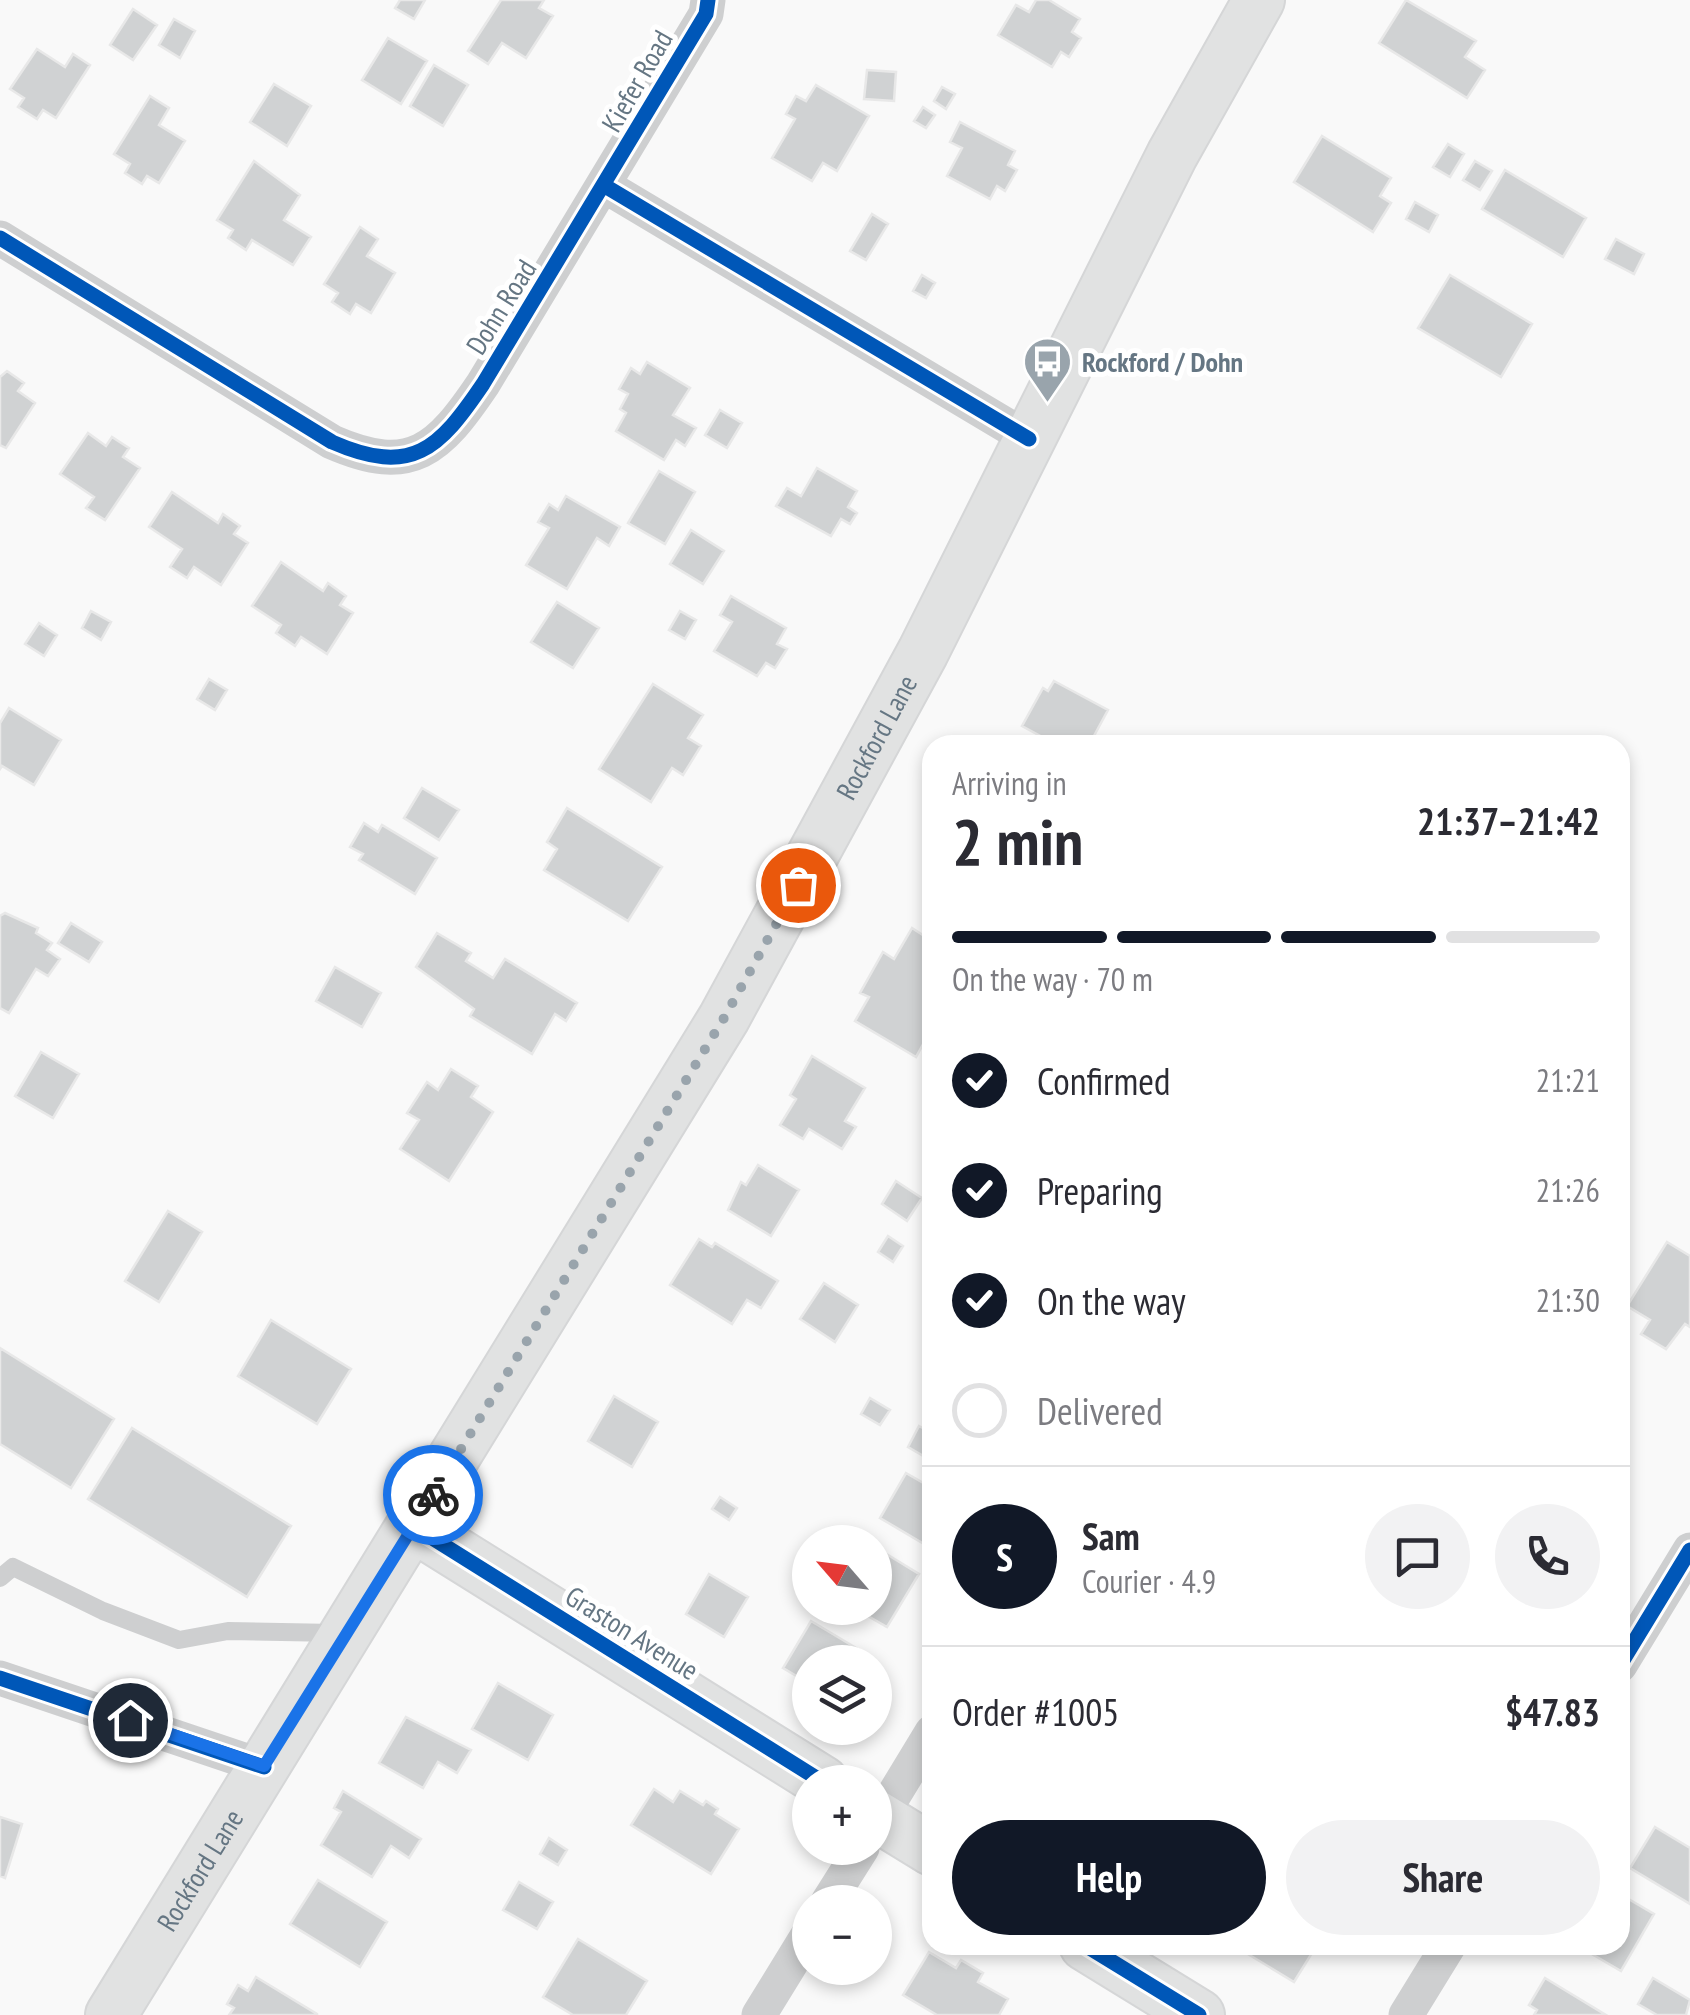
<!DOCTYPE html>
<html lang="en">
<head>
<meta charset="utf-8">
<style>
	:root { --surface:#fff; --page:#f2f2f3; --text:#2b2b33; --muted:#7c7c81; --line:#e1e1e2; --accent:#111827 }
	body { margin:0; font-family:"PT Sans Narrow",sans-serif; background:var(--page); color:var(--text); height:100vh; display:flex; flex-direction:column; font-size:38px; white-space:nowrap }
	* { box-sizing:border-box; margin:0 }
	p { font-size:32px; color:var(--muted) }
	.icon { flex:none; width:55px; height:55px; fill:none; stroke:currentColor; stroke-width:2; stroke-linecap:round; stroke-linejoin:round }
	.map { position:relative; flex:1; overflow:hidden }
	.drawer { position:absolute; left:922px; top:735px; width:708px; height:1220px; display:flex; flex-direction:column; background:var(--surface); border-radius:30px; box-shadow:0 5px 15px #0003 }
	.drawer>* { flex:none }
	.needle { width:65px; rotate:298deg }
	.buttons { position:absolute; left:792px; top:1525px; display:grid; gap:20px }
	.buttons a { display:grid; place-items:center; width:100px; height:100px; border-radius:50%; background:var(--surface); box-shadow:0 5px 15px #0003; font-size:50px }
	.pin { position:absolute; display:grid; place-items:center; width:85px; height:85px; color:#fff; margin:-42px; border:5px solid #fff; border-radius:50%; box-shadow:0 2px 10px #0007 }
	.courier { position:absolute; display:grid; place-items:center; width:100px; height:100px; margin:-50px; border:8px solid #1a73e8; border-radius:50%; background:#fff; color:#222; box-shadow:0 2px 12px #0007 }
	.overview em { font-style:normal; font-weight:800 }
	.overview div { display:flex; flex-direction:column-reverse }
	.overview { display:flex; align-items:center; justify-content:space-between; height:170px; padding:0 30px }
	h1 { font-size:65px; font-weight:800; line-height:75px }
	.bar { display:grid; grid-template-columns:repeat(4,1fr); gap:15px 10px; align-content:center; height:120px; padding:0 30px }
	.bar i { height:12px; border-radius:8px; background:var(--line) }
	.bar .on { background:var(--accent) }
	.bar p { grid-column:span 4 }
	.line { display:flex; align-items:center; gap:25px; padding:0 30px; border-top:2px solid var(--line) }
	.line div { flex:1 }
	.round { display:grid; place-items:center; flex:none; width:105px; height:105px; border-radius:52px; background:var(--page) }
	ol { padding:0 30px; list-style:none }
	li { display:flex; align-items:center; gap:30px; height:110px }
	li p { margin-inline-start:auto }
	li .icon { padding:10px; border-radius:50%; background:var(--accent); color:#fff; stroke-width:4 }
	li:last-child { color:var(--muted) }
	li i { width:55px; height:55px; border:5px solid var(--line); border-radius:50% }
	.primary-button { display:flex; gap:20px; margin-top:auto; padding:20px 30px }
	.primary-button a { flex:1; height:115px; border-radius:60px; background:var(--accent); color:#fff; font-size:40px; font-weight:800; line-height:115px; text-align:center }
	.primary-button a+a { background:var(--page); color:var(--text) }
	.map>svg:first-child { display:block }
	.building { fill:#d0d2d3; stroke:#e8e8e8; stroke-width:2.5 }
	.lines { fill:none; stroke-linecap:round; stroke-linejoin:round }
	.secondary-casing { stroke:#d5d6d7; stroke-width:54 }
	.lane { stroke:#cecfd0; stroke-width:18 }
	.street { stroke:#cecfd0; stroke-width:35 }
	.secondary { stroke:#e1e2e2; stroke-width:50 }
	.cycleway-casing { stroke:#fff; stroke-width:21 }
	.cycleway { stroke:#0057b8; stroke-width:15 }
	.done { stroke:#99a4ac; stroke-width:10; stroke-dasharray:0 18 }
	.route { stroke:#1a73e8; stroke-width:12 }
	.labels { text-anchor:middle; stroke-width:10; stroke-linejoin:round; paint-order:stroke }
	.street-label { font-size:28px; fill:#657683; stroke:#fff }
	.poi-label { font-size:28px; font-weight:bold; fill:#657683; stroke:#fff; text-anchor:start }
</style>
</head>
<body>
<div class="map">
<svg width="1690" height="2015" viewBox="0 0 1690 2015">
	<rect width="100%" height="100%" fill="#f9f9f9"/>
	<!-- building -->
	<path class="building" d="M400,0H425L414,19L395,8Z
		M501,0H544L539,8L553,16L526,58L502,43L488,64L468,51Z
		M1036,0H1049L1080,19L1072,32L1081,38L1069,57L1061,52L1052,67L998,35L1016,5L1029,12Z
		M1406,0L1476,41L1465,57L1485,70L1467,98L1379,43Z
		M133,9L157,25L133,60L110,45Z
		M174,19L195,31L180,58L159,45Z
		M388,38L427,61L401,104L362,80Z
		M37,49L65,67L73,54L90,65L56,118L43,110L37,119L18,107L24,98L10,89Z
		M434,65L468,85L443,126L410,106Z
		M867,70L896,72L894,101L864,99Z
		M274,84L311,106L287,146L250,122Z
		M816,85L869,116L837,171L823,163L812,181L772,158L795,119L786,114L796,96L806,101Z
		M942,87L955,94L946,109L934,101Z
		M150,96L169,108L159,125L185,141L159,183L147,176L142,184L125,173L130,164L114,154Z
		M923,107L935,115L926,128L914,121Z
		M960,122L1015,151L1008,165L1017,170L1005,191L997,186L990,199L947,176L962,148L950,142Z
		M1322,136L1391,178L1380,196L1391,203L1373,232L1294,182Z
		M1448,144L1464,154L1450,177L1433,167Z
		M254,161L300,195L284,220L311,237L293,265L252,240L246,250L228,238L233,230L217,220Z
		M1475,161L1492,171L1480,190L1463,180Z
		M1505,170L1586,218L1563,257L1482,209Z
		M1415,202L1438,215L1429,232L1406,219Z
		M872,214L888,224L866,260L850,251Z
		M360,227L378,239L367,256L395,273L371,313L356,304L350,314L332,302L338,293L324,284Z
		M1616,239L1644,254L1634,274L1605,259Z
		M922,275L935,283L926,298L913,291Z
		M1450,275L1532,324L1501,377L1418,328Z
		M647,362L690,388L673,415L696,428L685,446L676,440L664,460L616,431L626,413L620,409L628,394L619,389L631,368L640,374Z
		M7,371L24,383L18,391L35,403L6,448L0,445V377Z
		M720,410L742,423L727,448L705,435Z
		M88,433L106,446L112,437L129,448L123,457L140,468L105,520L86,508L94,497L60,474Z
		M817,468L857,491L848,507L857,513L850,524L841,519L831,536L776,506L787,488L801,496Z
		M659,471L695,492L665,544L628,523Z
		M172,492L218,523L223,514L240,526L234,534L248,543L221,585L194,567L187,578L170,567L182,549L149,527Z
		M566,496L620,527L609,546L597,538L567,589L526,565L549,528L538,522L549,504L558,510Z
		M691,530L724,551L703,584L670,564Z
		M281,562L323,591L328,583L346,596L340,605L353,613L327,654L301,637L295,646L276,633L281,625L252,606Z
		M731,596L786,628L777,644L787,649L775,668L766,663L757,676L714,651L732,622L720,615Z
		M557,602L599,628L573,668L531,642Z
		M91,611L111,622L101,640L82,628Z
		M680,611L696,620L685,639L669,630Z
		M39,623L57,635L44,656L25,644Z
		M209,679L227,690L215,710L197,699Z
		M1054,681L1108,710L1089,745H1057L1022,726L1043,688L1048,691Z
		M653,684L703,715L688,738L701,746L683,775L672,768L651,802L599,769Z
		M9,708L61,740L34,785L2,766L0,769V723Z
		M422,788L459,810L439,840L404,818Z
		M567,808L662,867L628,921L544,870L557,849L547,842Z
		M364,823L378,832L382,825L437,858L415,894L359,860L363,854L350,847Z
		M5,913L38,928L36,933L52,943L47,950L60,959L48,976L36,969L9,1013L0,1008V916Z
		M71,923L102,942L89,962L58,943Z
		M912,928L932,941V1006L924,1021L932,1028L916,1057L855,1021L869,997L860,993L883,952L894,959Z
		M437,933L471,953L466,961L493,978L505,959L577,1003L566,1021L555,1014L532,1054L470,1016L474,1009L416,967Z
		M335,967L381,993L362,1027L316,1001Z
		M41,1052L79,1074L53,1118L15,1096Z
		M812,1056L865,1088L845,1121L856,1127L842,1149L809,1129L803,1139L780,1125L796,1099L790,1095Z
		M451,1069L478,1086L471,1097L493,1112L449,1181L400,1149L419,1120L407,1113L427,1082L438,1090Z
		M758,1165L799,1190L771,1236L728,1210L741,1182L746,1185Z
		M896,1181L922,1198L907,1221L882,1204Z
		M168,1211L202,1232L159,1302L125,1281Z
		M888,1236L903,1246L893,1262L878,1252Z
		M699,1239L712,1247L715,1243L778,1281L761,1308L747,1300L732,1324L670,1285Z
		M1667,1242L1690,1256V1327L1685,1324L1666,1349L1641,1334L1650,1320L1627,1306Z
		M824,1283L858,1305L835,1342L800,1319Z
		M271,1320L351,1369L317,1424L238,1376Z
		M0,1348L114,1419L71,1488L0,1444Z
		M614,1396L658,1422L632,1467L588,1441Z
		M870,1398L890,1410L880,1425L861,1414Z
		M919,1426L932,1433V1461L908,1447Z
		M132,1428L291,1526L247,1597L88,1499Z
		M906,1473L932,1488V1529L924,1544L880,1518Z
		M720,1497L737,1508L729,1520L712,1509Z
		M875,1547L919,1574L887,1627L854,1608H875Z
		M709,1574L748,1597L724,1637L686,1614Z
		M811,1621L873,1658L870,1662H810V1684L783,1668Z
		M498,1683L553,1715L528,1760L472,1729Z
		M406,1717L471,1750L457,1773L438,1762L423,1788L379,1763Z
		M654,1789L673,1802L680,1791L703,1805L706,1801L718,1809L715,1814L739,1829L711,1874L631,1825Z
		M343,1791L421,1839L409,1858L391,1846L372,1877L321,1845L341,1812L334,1808Z
		M0,1817L22,1824L5,1878L0,1876Z
		M1655,1827L1690,1848V1904L1630,1868Z
		M549,1838L567,1850L558,1865L540,1854Z
		M318,1880L387,1922L360,1967L290,1924Z
		M519,1882L553,1902L537,1929L503,1910Z
		M1620,1894L1654,1914L1621,1971L1578,1946L1620,1945Z
		M578,1939L647,1981L626,2015H573L543,1997Z
		M1233,1945H1317L1294,1982Z
		M929,1952L956,1968L961,1960L983,1973L978,1982L1008,1999L999,2015H937L903,1995Z
		M256,1977L317,2014V2015H229L234,2008L227,2004L238,1985L248,1991Z
		M1545,1978L1606,2015H1534L1537,2010L1529,2005Z
		M1653,1978L1690,2000L1686,2015H1657L1638,2004Z"/>
	<g class="lines">
		<defs>
			<g id="secondary">
				<path d="M413,1526L823,1782"/>
				<path d="M875,1815L932,1850"/>
				<path d="M1085,1945L1199,2015"/>
				<path id="s1" d="M111,2015L724,1018L923,652L1172,155L1259,0"/>
			</g>
		</defs>
		<!-- secondary casing -->
		<use href="#secondary" class="secondary-casing"/>
		<!-- lane -->
		<path class="lane" d="M0,1578L13,1567L103,1611L179,1640L228,1631L336,1633"/>
		<!-- street -->
		<path class="street" d="M605,186L1029,439
			M0,238L332,442C412,477 439,449 483,384L706,14L708,0
			M1620,1665L1690,1550
			M0,1678L264,1767
			M875,1826L932,1732
			M828,1902L862,1848
			M759,2015L810,1932
			M1406,2015L1449,1945"/>
		<!-- secondary -->
		<use href="#secondary" class="secondary"/>
		<defs>
			<path id="cycleway" d="M605,186L1029,439
				M0,238L332,442C412,477 439,449 483,384L706,14L708,0
				M413,1526L823,1782
				M1620,1665L1690,1550
				M0,1678L264,1767
				M1085,1945L1199,2015"/>
		</defs>
		<!-- cycleway casing -->
		<use href="#cycleway" class="cycleway-casing"/>
		<!-- cycleway -->
		<use href="#cycleway" class="cycleway"/>
	</g>
	<g class="lines">
		<!-- done -->
		<path class="done" d="M433,1495L724,1018L798,885"/>
		<!-- route -->
		<path class="route" d="M130,1720L264,1766L433,1495"/>
	</g>
	<!-- icons -->
	<defs>
		<symbol id="bus-pin" viewBox="-11 -11 22 30"><path d="M0 17L-7.5 6A9.5 9.5 0 1 1 7.5 6Z" fill="#99a4ac" stroke="#fff"/><path d="M-5-6H5V4H4V6H2V4H-2V6H-4V4H-5ZM-3.5-4V0h7V-4ZM-3.5 1.2v1.5H-2V1.2ZM2 1.2v1.5H3.5V1.2Z" fill="#fff"/></symbol>
	</defs>
	<g fill-rule="evenodd">
		<use href="#bus-pin" x="1020" y="334" width="55" height="75"/>
	</g>
	<g class="labels">
		<!-- street labels -->
		<g class="street-label">
			<text transform="translate(637 81) rotate(-60)" y="10">Kiefer Road</text>
			<text transform="translate(501 307) rotate(-58)" y="10">Dohn Road</text>
			<text dy="10" stroke="none"><textPath href="#s1" startOffset="1490">Rockford Lane</textPath></text>
			<text transform="translate(632 1633) rotate(32)" y="10">Graston Avenue</text>
			<text dy="10" stroke="none"><textPath href="#s1" startOffset="170">Rockford Lane</textPath></text>
		</g>
		<!-- poi labels -->
		<g class="poi-label">
			<text x="1082" y="372">Rockford / Dohn</text>
		</g>
	</g>
</svg>
<div class="buttons">
<a><svg class="needle" viewBox="-14 -14 28 28"><path d="M0-13l5 13h-10z" fill="#e53935"/><path d="M0 13l5-13h-10z" fill="#7c7c81"/></svg></a>
<a><svg class="icon" aria-label="layers" viewBox="0 0 24 24"><path d="M12 4l9 5-9 5-9-5zM3 14l9 5 9-5"/></svg></a>
<a>+</a>
<a>−</a>
</div>
<div class="pin" style="left:798px;top:885px;background:#ea580c"><svg class="icon" aria-label="bag" viewBox="0 0 24 24"><path d="M5 8h14l-1 12H6zM9 8a3 3 0 0 1 6 0"/></svg></div>
<div class="pin" style="left:130px;top:1720px;background:#1f2937"><svg class="icon" aria-label="home" viewBox="0 0 24 24"><path d="M3 11l9-7 9 7M6 9v11h12V9"/></svg></div>
<div class="courier" style="left:433px;top:1495px"><svg class="icon" aria-label="bike" viewBox="0 0 24 24"><circle cx="6" cy="16" r="4"/><circle cx="18" cy="16" r="4"/><path d="M6 16l4-8h5l3 8M10 8l3 8H6M13 5h3"/></svg></div>
<section class="drawer">
<div class="overview"><div><h1>2 min</h1><p>Arriving in</p></div><em>21:37–21:42</em></div>
<div class="bar"><i class="on"></i><i class="on"></i><i class="on"></i><i></i><p>On the way · 70 m</p></div>
<ol>
<li><svg class="icon" aria-label="check" viewBox="0 0 24 24"><path d="M5 12l5 5 9-10"/></svg>Confirmed<p>21:21</p></li>
<li><svg class="icon" aria-label="check" viewBox="0 0 24 24"><path d="M5 12l5 5 9-10"/></svg>Preparing<p>21:26</p></li>
<li><svg class="icon" aria-label="check" viewBox="0 0 24 24"><path d="M5 12l5 5 9-10"/></svg>On the way<p>21:30</p></li>
<li><i></i>Delivered</li>
</ol>
<div class="line" style="height:180px"><b class="round" style="background:var(--accent);color:#fff">S</b><div><b>Sam</b><p>Courier · 4.9</p></div><a class="round"><svg class="icon" aria-label="chat" viewBox="0 0 24 24"><path d="M4 5h16v11H9l-5 4z"/></svg></a><a class="round"><svg class="icon" aria-label="phone" viewBox="0 0 24 24"><path d="M5 4h4l2 5-3 2q2 4 5 5l2-3 5 2v4C11 20 4 13 5 4z"/></svg></a></div>
<div class="line" style="height:130px"><div>Order #1005</div><b>$47.83</b></div>
<div class="primary-button"><a>Help</a><a>Share</a></div>
</section>
</div>
</body>
</html>
